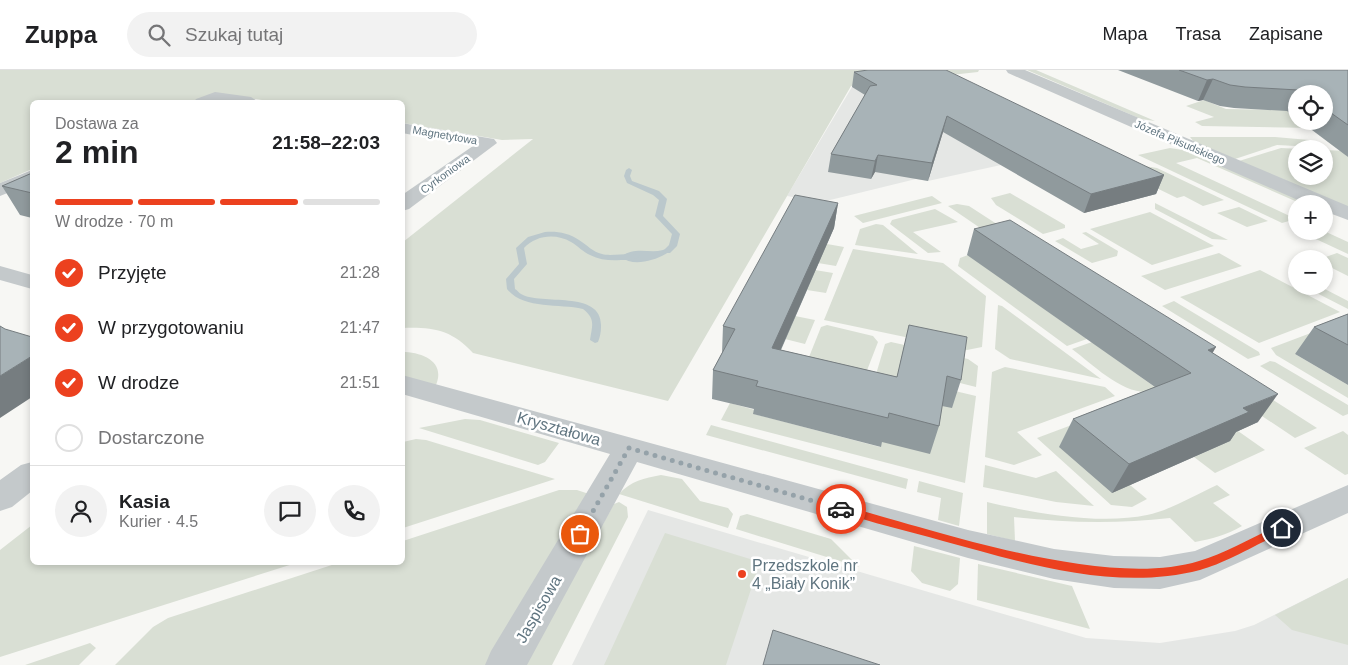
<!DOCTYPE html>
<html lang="pl">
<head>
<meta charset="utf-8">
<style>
	:root { --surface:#fff; --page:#f2f2f2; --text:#202124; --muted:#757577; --line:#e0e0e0; --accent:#ec411f }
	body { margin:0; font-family:Helvetica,sans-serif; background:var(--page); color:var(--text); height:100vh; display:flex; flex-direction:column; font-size:19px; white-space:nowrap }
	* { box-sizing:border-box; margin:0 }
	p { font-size:16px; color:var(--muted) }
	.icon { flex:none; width:28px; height:28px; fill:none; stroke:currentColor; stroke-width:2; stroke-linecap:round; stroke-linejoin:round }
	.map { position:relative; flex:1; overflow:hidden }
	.panel { position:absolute; left:30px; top:30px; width:375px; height:465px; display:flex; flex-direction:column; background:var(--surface); border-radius:8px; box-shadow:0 2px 8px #0003 }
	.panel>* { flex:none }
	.tools { position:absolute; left:1288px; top:15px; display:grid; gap:10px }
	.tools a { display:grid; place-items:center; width:45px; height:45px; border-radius:50%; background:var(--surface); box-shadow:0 2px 8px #0003; font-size:25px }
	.pin { position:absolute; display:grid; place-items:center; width:42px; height:42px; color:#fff; margin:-21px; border:2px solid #fff; border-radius:50%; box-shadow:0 1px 5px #0007 }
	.courier { position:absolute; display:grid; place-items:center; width:50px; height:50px; margin:-25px; border:4px solid #ec411f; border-radius:50%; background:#fff; color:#222; box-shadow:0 1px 6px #0007 }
	.headline em { font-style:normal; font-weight:700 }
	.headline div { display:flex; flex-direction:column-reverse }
	.headline { display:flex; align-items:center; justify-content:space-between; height:85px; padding:0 25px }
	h1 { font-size:32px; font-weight:700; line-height:38px }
	.bar { display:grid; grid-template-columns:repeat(4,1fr); gap:8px 5px; align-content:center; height:60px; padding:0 25px }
	.bar i { height:6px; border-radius:4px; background:var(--line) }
	.bar .active { background:var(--accent) }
	.bar p { grid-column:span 4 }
	.line { display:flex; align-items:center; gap:12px; padding:0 25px; border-top:1px solid var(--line) }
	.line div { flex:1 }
	.round { display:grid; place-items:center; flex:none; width:52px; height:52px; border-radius:26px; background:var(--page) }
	ol { padding:0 25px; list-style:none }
	li { display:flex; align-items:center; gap:15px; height:55px }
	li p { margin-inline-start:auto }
	li .icon { padding:5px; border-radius:50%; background:var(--accent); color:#fff; stroke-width:4 }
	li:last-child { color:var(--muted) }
	li i { width:28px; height:28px; border:2px solid var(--line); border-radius:50% }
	header { display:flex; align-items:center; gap:30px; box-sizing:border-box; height:70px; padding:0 25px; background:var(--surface); border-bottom:1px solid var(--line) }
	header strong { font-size:24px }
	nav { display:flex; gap:28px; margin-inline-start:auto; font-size:18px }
	.search { width:350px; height:45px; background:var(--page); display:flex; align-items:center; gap:12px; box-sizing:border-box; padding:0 18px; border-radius:28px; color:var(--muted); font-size:19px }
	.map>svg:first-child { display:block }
	.built { fill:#e5e7e5 }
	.green { fill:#d9dfd4 }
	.water { fill:#bbc8cc }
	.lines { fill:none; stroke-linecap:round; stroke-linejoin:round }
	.stream { fill:#bbc8cc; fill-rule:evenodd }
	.street { fill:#c4c9cb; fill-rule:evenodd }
	.wall { fill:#909a9d }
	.shaded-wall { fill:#767d80 }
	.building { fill:#a8b3b7; stroke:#767d80 }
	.route { fill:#ec411f }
	.done { stroke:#95a2a9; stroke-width:5; stroke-dasharray:0 9 }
	.poi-dot { fill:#ec411f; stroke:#fff; stroke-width:2 }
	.labels { text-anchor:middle; stroke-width:5; stroke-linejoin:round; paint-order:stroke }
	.far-street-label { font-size:11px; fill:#607580; stroke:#fff }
	.near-street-label { font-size:16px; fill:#607580; stroke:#fff }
	.near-poi-label { font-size:16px; fill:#607580; stroke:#fff; text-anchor:start }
</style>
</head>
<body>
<header>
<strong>Zuppa</strong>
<div class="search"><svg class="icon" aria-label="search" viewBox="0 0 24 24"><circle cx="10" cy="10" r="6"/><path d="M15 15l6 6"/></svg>Szukaj tutaj</div>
<nav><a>Mapa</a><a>Trasa</a><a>Zapisane</a></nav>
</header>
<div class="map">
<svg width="1348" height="595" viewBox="0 0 1348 595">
	<rect width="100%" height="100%" fill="#f7f7f4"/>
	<!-- built -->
	<path class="built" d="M852,17L1069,80L928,111L916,109L822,132L787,126Z
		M648,440L1086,568L1160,573L1235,561L1254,555L1348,508V595H572Z"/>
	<!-- green -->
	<path class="green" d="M0,0H979L978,2L851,16L668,331L473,283C452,260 433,257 403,258V172L533,69L502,70L403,53L402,32H275L215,23L191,32H32V99L0,113Z
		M1027,0H1036L1155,51L1141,49Z
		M1204,30L1226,39L1296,40V51H1324L1348,41L1313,58L1202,56L1195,52L1214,47L1186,36Z
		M1190,67H1275L1309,70L1315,77L1277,75L1235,89L1194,72Z
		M1170,78L1189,81L1311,134H1302L1197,88L1176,93L1296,149L1282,153L1138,85Z
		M1281,78L1301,79H1296V106H1324V80L1348,81L1346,85L1348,87V137L1239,91Z
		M1132,94L1157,98L1224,130L1203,136L1184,126L1177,128L1136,108Z
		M1010,123L1065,155V158L1043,164L996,135L991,128Z
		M932,126L942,133L863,153L854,146Z
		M1155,133L1228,170L1212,169L1155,139Z
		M957,134L969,136L1006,160L989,164L948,136Z
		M1239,137L1268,151L1247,157L1217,143Z
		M935,139L958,152L913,162L941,182L928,183L890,154L892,150Z
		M1150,142L1214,176L1152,195L1090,159Z
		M876,154L883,155L918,184L855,175L860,159Z
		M1309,161H1324L1348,172V184L1303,163Z
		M1086,162L1118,181L1117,186L1092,193L1055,171L1063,168L1081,179L1099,174L1082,163Z
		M827,174L844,177L836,196L818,193Z
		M853,179L943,193L986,226L982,277L967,280L824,250Z
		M1219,183L1242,196L1165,220L1141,206Z
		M1337,183L1348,188V206L1324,194V189H1320Z
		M968,185L1087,269L1067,276L958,196L960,188Z
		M815,200L833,203L826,223L807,220Z
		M1260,200L1340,242L1259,273L1180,227Z
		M1303,216H1319L1348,231V239Z
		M1174,231L1259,282L1260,285L1248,289L1162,236Z
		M998,235L1002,236L1101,309L1010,289L995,279Z
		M795,246L815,250L805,274L785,269Z
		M1348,249L1295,284L1348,315V328L1276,285L1271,278Z
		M827,255L873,266L878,272L866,303L809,287L821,257Z
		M891,272L968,289L978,296L976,317L956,312L893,320L874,311L885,274Z
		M1092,272L1159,320C1128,331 1095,296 1072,279Z
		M402,282C424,282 447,293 435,317L403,307Z
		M1270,291L1275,292L1348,335V344L1343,346L1260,296Z
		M1005,297L1105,317L1115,326L1017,362L1042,385L1014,395L985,387L992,302Z
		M1242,310L1317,358L1295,368L1223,320Z
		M955,321L976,326L965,413L721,350L730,333L755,340L754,344L880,377L882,372Z
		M1141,329L1130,415L1147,429L1132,437L1111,435L1037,368Z
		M465,349L480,350L559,373L545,392L538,395L419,358Z
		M711,355L908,409L906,419L706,365Z
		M1238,361L1265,380L1215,403L1194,387L1229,371L1224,367Z
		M1343,361L1348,365V404L1345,405L1304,378Z
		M416,369L426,370L555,409L403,458V372Z
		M985,395L1036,408L1056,401L1094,436L1056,432L983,417Z
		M661,405L682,409L700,431L728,438L733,444L728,458L619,424C631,411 644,408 661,405Z
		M919,411L963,423L959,456L938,450L941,428L917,422Z
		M1217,415L1230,425L1213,433L1242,456C1226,465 1212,469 1195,472L1170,448C1117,454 1067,453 1014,447L1015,471L987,464V432C1033,443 1100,455 1147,445C1171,440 1195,425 1217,415Z
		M559,420H577L589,424L488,595H115L153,557L168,548L338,493L402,492L403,471Z
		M619,432L627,437L628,447L552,595H525L614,434Z
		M747,444L831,469L859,497L736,459L740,446Z
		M32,455V492L296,493L0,587V480Z
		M665,463L760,492L726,595H604Z
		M914,476L960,488L958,514L950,521L922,513L911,501Z
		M978,494L1072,516L1090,559L977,530Z
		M1348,508V575L1292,560L1275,545Z
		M90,573L96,578L79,595H25Z"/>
	<!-- water -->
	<path class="water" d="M672,168L676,172L675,177C664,188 635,199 621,187C636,174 655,187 670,177Z"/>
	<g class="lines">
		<!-- stream -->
		<path class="stream" d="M629,98L632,100L630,106L632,111L659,121L667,129L663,146L680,164L677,176L670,183H664L663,181L669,175L672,164L655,146L659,130L653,125L627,113L624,106L626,100Z
			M545,162C557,161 569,163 579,170C587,175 593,182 602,184C612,187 634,181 640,186C635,190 628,190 621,190C611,191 600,190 590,185C583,182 578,176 571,172C556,163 536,165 524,178L527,194L514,209L515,219C517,220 519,223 521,224C542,236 603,219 601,257C601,262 600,267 598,272L595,273L590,270C592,256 596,249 583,239C559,233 524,240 507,219L506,209L519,194L516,178L528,167Z"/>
		<!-- street -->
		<path class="street" d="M1006,0H1025L1348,136V150L1324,141V134H1307L1008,3Z
			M215,22L251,27L259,32H194L196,29Z
			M402,53L488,68L494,69L497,73L409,139L402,141V125L473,76L402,63Z
			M32,100V113L0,126V113Z
			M0,196L32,205V219L0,210Z
			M402,305L968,460L1054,479L1114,486L1160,487L1195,481L1348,415V443L1200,510L1160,519L1114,518L1054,509L968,488L637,392L527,595H485L491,581L610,384L402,324Z
			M32,392V421L12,437L0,441V410L21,395Z"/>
	</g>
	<!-- wall -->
	<path class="wall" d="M1118,0H1348V87L1300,51H1324V24H1296V48L1287,41L1234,38L1220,36L1203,30L1198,31Z
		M854,2L1164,105L1156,124L1084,143L943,62L928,111L875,102L871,109L828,102L831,84L865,25L852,17Z
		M32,103V148L20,145L2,116Z
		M838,133L834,158L781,280L897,307L909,255L961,310L952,338L942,336L939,356L930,384L882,372L881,377L753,344L754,339L712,329L713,300L722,283L723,256Z
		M974,159L1213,283L1258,352L1236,362L1230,371L1112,423L1059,377L1073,349L1155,317L967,185Z
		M1348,244V315L1295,284L1314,257Z"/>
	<!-- shaded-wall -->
	<path class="shaded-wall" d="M1213,9L1203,30L1198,31L1207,10Z
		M947,46L943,62L928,111L932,93Z
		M878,85L875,102L871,109L875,91Z
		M1164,105L1156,124L1084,143L1091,124Z
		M838,133L834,158L769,306L772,278Z
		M1216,277L1200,305L1208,280Z
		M32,286V327L0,348V306Z
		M1278,324L1258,352L1236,362L1230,371L1112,423L1129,394L1243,338Z"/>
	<!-- building -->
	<path class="building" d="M868,0H946L1164,105L1091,124L947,46L932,93L878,85L875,91L831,84L870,16L877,15L854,2Z
		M1179,0H1348V55L1324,38V24H1303L1298,20L1245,17L1230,15L1213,9L1207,10Z
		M32,103V123L2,116Z
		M795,125L838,133L772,278L897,307L909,255L967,267L961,310L947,306L939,356L889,343L888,348L756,316L758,311L713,300L735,259L723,256Z
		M1010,150L1216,277L1208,280L1278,324L1243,338L1249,342L1129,394L1073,349L1191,303L974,159Z
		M1348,244V275L1314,257Z
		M0,256L5,259L32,267V286L0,306Z
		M773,560L880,595H763Z"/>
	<!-- route -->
	<path class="route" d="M841,435C935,460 1105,520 1199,491C1226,483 1253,467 1279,455L1282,454L1287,458L1286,461C1261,472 1224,494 1200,500C1115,522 1025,493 943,471C908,461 872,453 837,441V436Z"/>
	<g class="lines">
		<!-- done -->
		<path class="done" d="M580,464L629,378L841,439"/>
	</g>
	<!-- markers -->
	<circle class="poi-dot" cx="742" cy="504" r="5"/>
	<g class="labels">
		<!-- far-street labels -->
		<g class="far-street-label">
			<text transform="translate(445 65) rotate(10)" y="4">Magnetytowa</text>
			<text transform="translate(1180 72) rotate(23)" y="4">Józefa Piłsudskiego</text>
			<text transform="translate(445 104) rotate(-36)" y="4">Cyrkoniowa</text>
		</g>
		<!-- near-street labels -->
		<g class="near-street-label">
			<text transform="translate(559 358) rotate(16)" y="6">Kryształowa</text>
			<text transform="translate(538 539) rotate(-60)" y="6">Jaspisowa</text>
		</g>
		<!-- near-poi labels -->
		<g class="near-poi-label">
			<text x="752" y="501">Przedszkole nr<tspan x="752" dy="18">4 „Biały Konik”</tspan></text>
		</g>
	</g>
</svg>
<div class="tools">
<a><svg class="icon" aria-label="locate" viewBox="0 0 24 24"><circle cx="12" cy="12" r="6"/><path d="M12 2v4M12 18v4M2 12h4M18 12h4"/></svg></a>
<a><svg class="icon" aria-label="layers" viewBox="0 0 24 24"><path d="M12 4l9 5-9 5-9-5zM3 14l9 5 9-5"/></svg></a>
<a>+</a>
<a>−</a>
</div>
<div class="pin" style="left:580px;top:464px;background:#ea580c"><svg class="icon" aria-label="bag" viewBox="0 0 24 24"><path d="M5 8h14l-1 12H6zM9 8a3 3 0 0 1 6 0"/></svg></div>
<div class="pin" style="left:1282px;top:458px;background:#1f2937"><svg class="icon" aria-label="home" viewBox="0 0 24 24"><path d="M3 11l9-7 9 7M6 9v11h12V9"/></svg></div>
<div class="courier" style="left:841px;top:439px"><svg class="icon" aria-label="car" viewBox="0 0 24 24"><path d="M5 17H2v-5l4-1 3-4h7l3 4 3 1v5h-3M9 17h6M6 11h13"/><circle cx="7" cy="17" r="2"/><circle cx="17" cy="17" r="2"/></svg></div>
<section class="panel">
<div class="headline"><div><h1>2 min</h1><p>Dostawa za</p></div><em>21:58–22:03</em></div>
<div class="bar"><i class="active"></i><i class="active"></i><i class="active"></i><i></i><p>W drodze · 70 m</p></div>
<ol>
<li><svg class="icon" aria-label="check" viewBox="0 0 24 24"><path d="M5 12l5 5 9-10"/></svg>Przyjęte<p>21:28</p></li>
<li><svg class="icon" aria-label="check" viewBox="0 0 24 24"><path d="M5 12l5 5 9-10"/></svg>W przygotowaniu<p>21:47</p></li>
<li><svg class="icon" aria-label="check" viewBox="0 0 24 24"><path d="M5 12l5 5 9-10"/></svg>W drodze<p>21:51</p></li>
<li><i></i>Dostarczone</li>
</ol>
<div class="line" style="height:90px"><a class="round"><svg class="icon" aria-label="person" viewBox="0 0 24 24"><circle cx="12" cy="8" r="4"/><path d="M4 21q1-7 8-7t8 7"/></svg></a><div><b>Kasia</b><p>Kurier · 4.5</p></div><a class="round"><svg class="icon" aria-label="chat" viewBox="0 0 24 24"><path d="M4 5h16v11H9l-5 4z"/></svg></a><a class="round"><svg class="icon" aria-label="phone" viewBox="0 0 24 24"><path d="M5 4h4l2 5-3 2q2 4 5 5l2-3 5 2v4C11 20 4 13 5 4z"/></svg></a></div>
</section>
</div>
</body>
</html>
